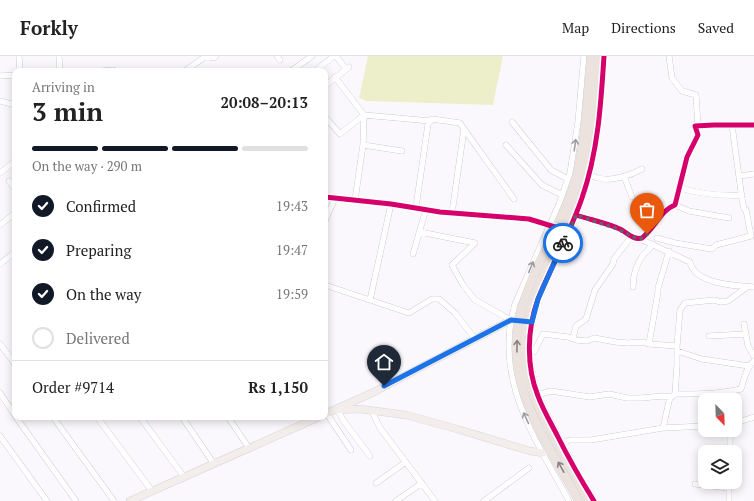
<!DOCTYPE html>
<html lang="en">
<head>
<meta charset="utf-8">
<style>
	:root { --surface:#fff; --page:#f6f6f6; --text:#222; --muted:#767676; --line:#e0e0e0; --accent:#111827 }
	body { margin:0; font-family:"PT Serif",serif; background:var(--page); color:var(--text); height:100vh; display:flex; flex-direction:column; font-size:15px; white-space:nowrap }
	* { box-sizing:border-box; margin:0 }
	p { font-size:13px; color:var(--muted) }
	.icon { flex:none; width:22px; height:22px; fill:none; stroke:currentColor; stroke-width:2; stroke-linecap:round; stroke-linejoin:round }
	.map { position:relative; flex:1; overflow:hidden }
	.sheet { position:absolute; left:12px; top:12px; width:316px; height:352px; display:flex; flex-direction:column; background:var(--surface); border-radius:8px; box-shadow:0 2px 10px #0003 }
	.sheet>* { flex:none }
	.needle { width:26px; rotate:157deg }
	.controls { position:absolute; left:698px; top:337px; display:grid; gap:8px }
	.controls a { display:grid; place-items:center; width:44px; height:44px; border-radius:8px; background:var(--surface); box-shadow:0 2px 10px #0003; font-size:20px }
	.pin { position:absolute; display:grid; place-items:center; width:34px; height:34px; color:#fff; margin:-41px -17px; border-radius:50% 50% 50% 0; rotate:-45deg; box-shadow:0 0 4px #0007 }
	.pin .icon { rotate:45deg }
	.courier { position:absolute; display:grid; place-items:center; width:40px; height:40px; margin:-20px; border:3px solid #1a73e8; border-radius:50%; background:#fff; color:#222; box-shadow:0 1px 5px #0007 }
	.headline em { font-style:normal; font-weight:600 }
	.headline div { display:flex; flex-direction:column-reverse }
	.headline { display:flex; align-items:center; justify-content:space-between; height:68px; padding:0 20px }
	h1 { font-size:26px; font-weight:600; line-height:30px }
	.bar { display:grid; grid-template-columns:repeat(4,1fr); gap:6px 4px; align-content:center; height:48px; padding:0 20px }
	.bar i { height:5px; border-radius:3px; background:var(--line) }
	.bar .current { background:var(--accent) }
	.bar p { grid-column:span 4 }
	.line { display:flex; align-items:center; gap:10px; padding:0 20px; border-top:1px solid var(--line) }
	.line div { flex:1 }
	ol { padding:0 20px; list-style:none }
	li { display:flex; align-items:center; gap:12px; height:44px }
	li p { margin-inline-start:auto }
	li .icon { padding:4px; border-radius:50%; background:var(--accent); color:#fff; stroke-width:4 }
	li:last-child { color:var(--muted) }
	li i { width:22px; height:22px; border:2px solid var(--line); border-radius:50% }
	header { display:flex; align-items:center; gap:24px; box-sizing:border-box; height:56px; padding:0 20px; background:var(--surface); border-bottom:1px solid var(--line) }
	header strong { font-size:19px }
	nav { display:flex; gap:22px; margin-inline-start:auto; font-size:14px }
	.map>svg:first-child { display:block }
	.green { fill:#edefcb }
	.lines { fill:none; stroke-linecap:round; stroke-linejoin:round }
	.minor-casing { stroke:#b7b4bd; stroke-width:6 }
	.major-casing { stroke:#d7d6d9; stroke-width:8 }
	.minor { stroke:#fefeff; stroke-width:5.5 }
	.major { stroke:#f3edeb; stroke-width:7 }
	.highway-bridge-casing { stroke:#d7d6d9; stroke-width:9; stroke-linecap:butt }
	.highway-bridge { stroke:#ede3de; stroke-width:8 }
	.cycleway-casing { stroke:#fff; stroke-width:8 }
	.cycleway { stroke:#d6006c; stroke-width:5 }
	.oneway { stroke:#a09ea3 }
	.oneway2 { stroke:#8a8385 }
	.done { stroke:#636069; stroke-width:4; stroke-dasharray:0 7.2 }
	.route { stroke:#1a73e8; stroke-width:5 }
</style>
</head>
<body>
<header>
<strong>Forkly</strong>
<nav><a>Map</a><a>Directions</a><a>Saved</a></nav>
</header>
<div class="map">
<svg width="754" height="445" viewBox="0 0 754 445">
	<rect width="100%" height="100%" fill="#faf8fd"/>
	<!-- green -->
	<path class="green" d="M368,0H503L493,49L367,45L359,42Z"/>
	<g class="lines">
		<defs>
			<path id="minor" d="M19,0L20,15
				M59,0L60,15
				M206,0L214,2L216,0
				M277,0L280,4
				M336,0L346,13
				M669,0L672,22L682,35L696,39L698,70
				M102,15L113,14
				M185,15L206,0
				M291,15L312,0
				M315,15L334,0
				M0,20L15,19
				M335,21L364,59L363,89L355,144
				M325,30L349,11
				M0,45L15,49
				M326,62L340,78L364,59L431,65
				M512,66L551,114L568,123
				M464,73L514,143
				M363,89L402,95
				M506,89L542,129L562,139
				M325,93V92
				M591,109L597,78L604,0
				M0,117L15,105
				M588,119C592,120 595,121 598,122C611,126 631,119 642,113
				M624,120L632,141
				M739,120L754,118
				M9,125L15,133
				M680,132C700,138 720,140 742,139
				M325,141L391,148L440,156L529,163L552,170
				M675,149L689,155L729,162
				M416,151L428,68L432,63L460,67L464,73L452,157
				M576,159C591,164 608,167 622,174C628,178 634,184 642,182C654,173 661,154 675,149L687,101L698,79L695,70L714,69H754
				M325,165L335,142
				M0,169L15,157
				M420,176L475,187L452,209L463,229L475,244L511,264
				M657,182L675,187L712,193L716,189L751,180L746,154L744,153L742,143L732,69
				M640,183L690,206C694,228 736,230 754,231
				M413,198L426,153
				M0,208L15,196
				M325,229L409,257L432,243H439L455,257L475,283
				M633,231C633,218 636,208 644,198C648,194 651,192 653,188
				M540,237L576,159L588,119
				M370,244L391,148
				M532,262L530,280V304L537,339L574,410
				M744,268L748,290L754,300
				M709,280L746,278
				M573,282L576,270L586,263L595,234L613,208L614,203L628,185L633,181
				M0,288L13,305L15,310
				M649,288L658,236V232L669,195
				M677,290L680,254L685,247L714,244L721,246L728,245L747,231
				M677,295L702,303L749,310
				M534,296L543,278L568,281L576,284L587,285L594,282L616,286L628,287L643,286L649,288L677,290V309L675,338
				M0,337L15,359
				M537,339L551,335L590,341L609,338L627,342H641L663,340L672,341L675,338C697,338 720,338 741,333C744,324 746,311 754,305
				M338,354L343,364L370,400
				M372,355L380,372L435,445
				M327,358L351,394
				M16,361L76,445
				M53,361L114,445
				M97,361L152,435
				M140,361L184,421
				M182,361L214,408
				M228,361L249,392
				M735,367L754,361
				M663,372L670,341
				M0,380L47,445
				M562,387L570,384H591L663,372L705,370
				M730,396V374
				M376,427L406,406
				M695,428L729,432
				M586,433L594,445
				M396,445L422,427
				M484,445L529,412
				M569,445C535,382 493,323 515,248L559,148L570,117L578,66L584,0
				M729,445V426"/>
			<path id="major" d="M334,354L360,353L406,359L457,373L530,395L543,397L562,387
				M325,358L372,337L511,264L532,266
				M130,445L319,361"/>
		</defs>
		<!-- minor casing -->
		<use href="#minor" class="minor-casing"/>
		<!-- major casing -->
		<use href="#major" class="major-casing"/>
		<!-- minor -->
		<use href="#minor" class="minor"/>
		<!-- major -->
		<use href="#major" class="major"/>
		<defs>
			<path id="highway-bridge" d="M579,445C557,405 526,359 518,314C506,246 554,190 574,129C586,89 587,42 591,0
				M589,445C576,422 563,399 551,376C541,357 532,339 527,318C512,250 563,193 581,132C594,91 594,43 598,0"/>
		</defs>
		<!-- highway-bridge casing -->
		<use href="#highway-bridge" class="highway-bridge-casing"/>
		<!-- highway-bridge -->
		<use href="#highway-bridge" class="highway-bridge"/>
		<defs>
			<path id="cycleway" d="M325,141L391,148L440,156L529,163L568,175
				M576,159C591,164 608,167 622,174C628,178 634,184 642,182C654,173 661,154 675,149L687,101L698,79L695,70L714,69H754
				M594,445C581,424 569,403 558,381C551,367 543,354 538,340C526,310 527,273 538,243C552,209 570,177 582,142C598,96 601,48 604,0"/>
		</defs>
		<!-- cycleway casing -->
		<use href="#cycleway" class="cycleway-casing"/>
		<!-- cycleway -->
		<use href="#cycleway" class="cycleway"/>
	</g>
	<!-- one-way arrows -->
	<defs><path id="oneway-shaft" d="M-6 0H5M1.5-3L5.5 0L1.5 3" fill="none" stroke-width="1.6" stroke-linecap="round" stroke-linejoin="round"/></defs>
	<g class="oneway">
		<use href="#oneway-shaft" transform="translate(575 89) rotate(-82)"/>
		<use href="#oneway-shaft" transform="translate(531 211) rotate(-67)"/>
		<use href="#oneway-shaft" transform="translate(526 362) rotate(-115)"/>
	</g>
	<g class="oneway2">
		<use href="#oneway-shaft" transform="translate(517 290) rotate(-89)"/>
		<use href="#oneway-shaft" transform="translate(561 411) rotate(-119)"/>
	</g>
	<g class="lines">
		<!-- done -->
		<path class="done" d="M563,187L576,159L618,173L633,181L639,183L644,181L647,178"/>
		<!-- route -->
		<path class="route" d="M384,330L511,264L532,266L538,243L563,187"/>
	</g>
</svg>
<div class="controls">
<a><svg class="needle" viewBox="-14 -14 28 28"><path d="M0-13l5 13h-10z" fill="#e53935"/><path d="M0 13l5-13h-10z" fill="#767676"/></svg></a>
<a><svg class="icon" aria-label="layers" viewBox="0 0 24 24"><path d="M12 4l9 5-9 5-9-5zM3 14l9 5 9-5"/></svg></a>
</div>
<div class="pin" style="left:647px;top:178px;background:#ea580c"><svg class="icon" aria-label="bag" viewBox="0 0 24 24"><path d="M5 8h14l-1 12H6zM9 8a3 3 0 0 1 6 0"/></svg></div>
<div class="pin" style="left:384px;top:330px;background:#1f2937"><svg class="icon" aria-label="home" viewBox="0 0 24 24"><path d="M3 11l9-7 9 7M6 9v11h12V9"/></svg></div>
<div class="courier" style="left:563px;top:187px"><svg class="icon" aria-label="bike" viewBox="0 0 24 24"><circle cx="6" cy="16" r="4"/><circle cx="18" cy="16" r="4"/><path d="M6 16l4-8h5l3 8M10 8l3 8H6M13 5h3"/></svg></div>
<section class="sheet">
<div class="headline"><div><h1>3 min</h1><p>Arriving in</p></div><em>20:08–20:13</em></div>
<div class="bar"><i class="current"></i><i class="current"></i><i class="current"></i><i></i><p>On the way · 290 m</p></div>
<ol>
<li><svg class="icon" aria-label="check" viewBox="0 0 24 24"><path d="M5 12l5 5 9-10"/></svg>Confirmed<p>19:43</p></li>
<li><svg class="icon" aria-label="check" viewBox="0 0 24 24"><path d="M5 12l5 5 9-10"/></svg>Preparing<p>19:47</p></li>
<li><svg class="icon" aria-label="check" viewBox="0 0 24 24"><path d="M5 12l5 5 9-10"/></svg>On the way<p>19:59</p></li>
<li><i></i>Delivered</li>
</ol>
<div class="line" style="height:52px"><div>Order #9714</div><b>Rs 1,150</b></div>
</section>
</div>
</body>
</html>
